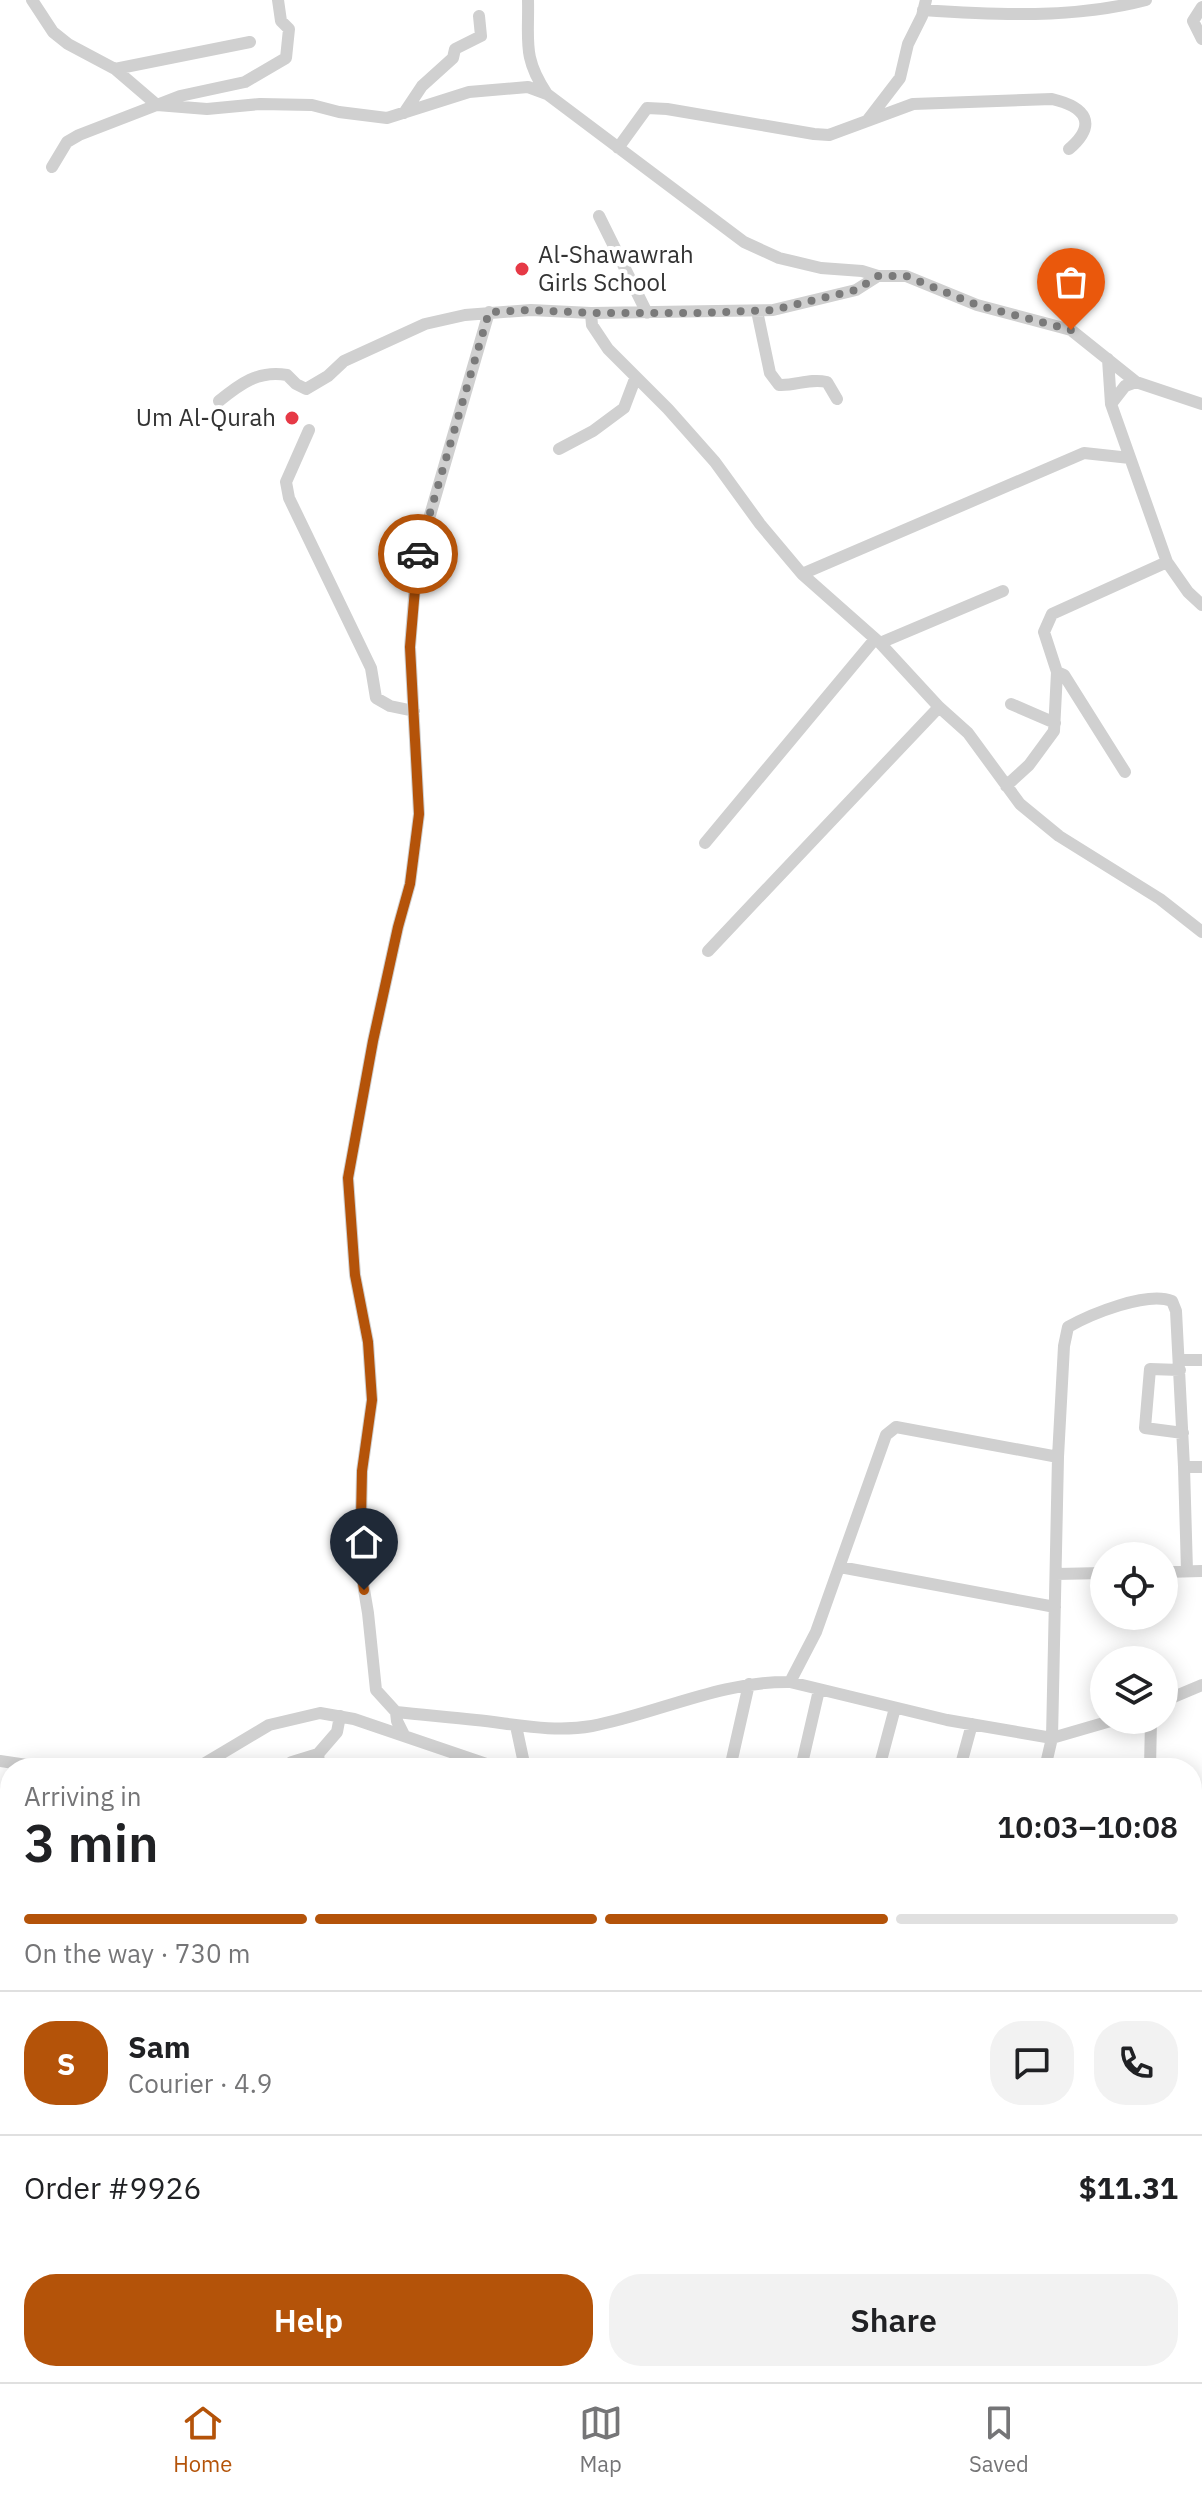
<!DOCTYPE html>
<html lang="en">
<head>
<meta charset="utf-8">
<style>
	:root { --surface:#fff; --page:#f2f2f2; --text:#202124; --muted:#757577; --line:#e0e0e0; --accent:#b45309 }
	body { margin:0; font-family:"IBM Plex Sans",sans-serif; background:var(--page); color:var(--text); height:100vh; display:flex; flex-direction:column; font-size:30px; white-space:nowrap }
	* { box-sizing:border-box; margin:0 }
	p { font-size:26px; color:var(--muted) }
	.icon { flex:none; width:44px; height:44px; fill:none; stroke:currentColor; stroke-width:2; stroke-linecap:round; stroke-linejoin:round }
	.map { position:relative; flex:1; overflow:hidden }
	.panel { position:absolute; left:0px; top:1758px; width:1202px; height:624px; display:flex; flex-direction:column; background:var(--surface); border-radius:32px 32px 0 0; box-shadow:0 4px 20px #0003 }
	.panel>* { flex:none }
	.controls { position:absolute; left:1090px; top:1542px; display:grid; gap:16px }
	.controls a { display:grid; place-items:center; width:88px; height:88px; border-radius:50%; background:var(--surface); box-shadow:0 4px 20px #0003; font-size:40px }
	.pin { position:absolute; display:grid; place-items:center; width:68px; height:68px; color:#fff; margin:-82px -34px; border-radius:50% 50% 50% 0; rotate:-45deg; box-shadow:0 0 8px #0007 }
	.pin .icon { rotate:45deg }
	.courier { position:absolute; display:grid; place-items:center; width:80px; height:80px; margin:-40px; border:6px solid #b45309; border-radius:50%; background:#fff; color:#222; box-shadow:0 2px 10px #0007 }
	.head em { font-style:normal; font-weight:600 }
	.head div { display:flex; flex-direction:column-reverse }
	.head { display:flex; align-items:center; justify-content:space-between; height:136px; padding:0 24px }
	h1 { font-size:52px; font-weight:600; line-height:60px }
	.bar { display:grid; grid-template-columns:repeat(4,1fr); gap:12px 8px; align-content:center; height:96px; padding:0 24px }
	.bar i { height:10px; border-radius:6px; background:var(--line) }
	.bar .on { background:var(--accent) }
	.bar p { grid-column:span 4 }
	.line { display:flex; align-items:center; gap:20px; padding:0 24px; border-top:2px solid var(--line) }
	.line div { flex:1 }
	.round { display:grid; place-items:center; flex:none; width:84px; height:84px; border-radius:32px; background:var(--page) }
	.button { display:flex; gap:16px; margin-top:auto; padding:16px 24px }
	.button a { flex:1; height:92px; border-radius:32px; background:var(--accent); color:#fff; font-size:32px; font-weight:600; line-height:92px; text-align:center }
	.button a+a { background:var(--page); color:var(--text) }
	.tabs { display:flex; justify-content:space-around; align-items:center; height:112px; border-top:2px solid var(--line); background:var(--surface); font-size:22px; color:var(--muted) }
	.tabs a { display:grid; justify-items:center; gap:4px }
	.tabs .on { color:var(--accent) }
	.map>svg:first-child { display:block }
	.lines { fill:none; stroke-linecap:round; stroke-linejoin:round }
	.minor { stroke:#d0d0d0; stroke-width:12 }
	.major { stroke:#ababab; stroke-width:16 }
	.done { stroke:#7a7a7a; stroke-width:8; stroke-dasharray:0 14.4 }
	.route { stroke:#b45309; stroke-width:10 }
	.poi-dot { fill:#e63946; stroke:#fff; stroke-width:3 }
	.labels { text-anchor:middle; stroke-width:8; stroke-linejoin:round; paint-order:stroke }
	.poi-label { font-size:24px; fill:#333; stroke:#fff; text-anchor:start }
</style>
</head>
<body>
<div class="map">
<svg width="1202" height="2382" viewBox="0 0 1202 2382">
	<rect width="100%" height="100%" fill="#fff"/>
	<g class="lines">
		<!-- minor -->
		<path class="minor" d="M32,0L53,32L68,44L115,69L157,105L207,109L260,104L312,105L339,112L387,118L469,92L528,87L547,94L744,242L779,258L821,268L862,271L878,276H906L977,305L1071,330L1136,382L1202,404
			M528,0C529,41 522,57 547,94
			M1202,7L1193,21L1202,39
			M923,10C997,15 1074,19 1146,0
			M115,69L250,42
			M404,113L422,86L453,58L455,49L481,36L479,16
			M867,121L913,104L1052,99C1086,107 1098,124 1069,149
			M618,148L647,108L667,109L814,134L829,135L867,121L900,78L908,44L922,16L926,0
			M52,167L67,142L79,135L180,96L245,82L286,58L289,29L281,21L278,0
			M599,216L647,313
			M757,311L770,373L779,385C796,386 809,378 827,382L837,399
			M591,313L592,325L608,349L668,409L715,462L760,524L802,574L880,643L939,707L968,733L1020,804L1059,836L1160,899L1202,932
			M1108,359L1111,404L1167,562L1188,592L1202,605
			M219,401C240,384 258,370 287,375L296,384L306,389L328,376L344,361L425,324L465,315L531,310L591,313L773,310L856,290L878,276
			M1111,404L1125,386L1136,382
			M309,430L286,482L289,498L371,668L376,698L390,706L414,711
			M559,449L593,431L624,408L635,379
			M802,574L1084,453L1130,458
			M880,643L1003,591
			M1057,672L1064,675L1125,772
			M1011,704L1055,723
			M1006,786L1029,765L1054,731L1057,672L1044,632L1052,614L1167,562
			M705,843L875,639
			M708,951L939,707
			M1179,1360H1202
			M1180,1370L1150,1369L1145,1428L1183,1433
			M1184,1467H1202
			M840,1567L1055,1607
			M1164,1572L1202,1571
			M1056,1574L1104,1573
			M790,1682L816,1632L886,1435L896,1427L1058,1457
			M1164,1701L1202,1685
			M396,1712C423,1715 449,1717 476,1720C515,1724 553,1733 592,1726C659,1713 720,1681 790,1682L947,1720L1052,1738L1114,1720
			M516,1726L525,1768
			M404,1735L397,1721L396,1712L376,1690L368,1613L360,1566L362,1471L372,1400L368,1342L355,1275L348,1178L373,1041L398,927L410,884L419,814L410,647L417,560L489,312
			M0,1761L47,1768
			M197,1768L269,1725L320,1713L354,1719L498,1768
			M282,1768L292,1762L318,1754
			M326,1768L319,1762L318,1754L337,1732L340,1716
			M730,1768L749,1684
			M801,1768L819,1690
			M879,1768L895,1708
			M960,1768L972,1724
			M1045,1768L1052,1738L1058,1457L1064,1346L1068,1327C1091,1314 1147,1291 1172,1301L1176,1311L1184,1467L1187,1571
			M1150,1768L1151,1720
			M1192,1810H1202
			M1192,1889H1202
			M1192,1984L1202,1983
			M0,2134L10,2110
			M0,2138V2152
			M0,2168L4,2189L0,2195
			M1083,2372L1104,2382
			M478,2382L485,2372"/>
		<!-- major -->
		<path class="major" d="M1192,2073L1202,2074
			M906,2382L907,2372"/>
	</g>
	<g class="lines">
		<!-- done -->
		<path class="done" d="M418,554L489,312L531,310L591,313H699L773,310L856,290L878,276H906L977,305L1071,330"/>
		<!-- route -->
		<path class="route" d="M364,1590L360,1566L362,1471L372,1400L368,1342L355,1275L348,1178L373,1041L398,927L410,884L419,814L410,647L418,554"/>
	</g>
	<!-- markers -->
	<g class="poi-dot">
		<circle cx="522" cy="269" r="8"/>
		<circle cx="292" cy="418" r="8"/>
	</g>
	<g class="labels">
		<!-- poi labels -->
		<g class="poi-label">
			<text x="538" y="263">Al-Shawawrah<tspan x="538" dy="28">Girls School</tspan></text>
			<text x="276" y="426" text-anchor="end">Um Al-Qurah</text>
		</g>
	</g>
</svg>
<div class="controls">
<a><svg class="icon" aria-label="locate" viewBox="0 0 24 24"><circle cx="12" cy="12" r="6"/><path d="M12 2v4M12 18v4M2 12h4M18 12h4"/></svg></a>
<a><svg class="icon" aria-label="layers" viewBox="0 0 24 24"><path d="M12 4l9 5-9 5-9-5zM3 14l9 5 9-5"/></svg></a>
</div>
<div class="pin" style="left:1071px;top:330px;background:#ea580c"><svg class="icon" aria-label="bag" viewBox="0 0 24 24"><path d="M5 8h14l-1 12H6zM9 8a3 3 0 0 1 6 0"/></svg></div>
<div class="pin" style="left:364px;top:1590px;background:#1f2937"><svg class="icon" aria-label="home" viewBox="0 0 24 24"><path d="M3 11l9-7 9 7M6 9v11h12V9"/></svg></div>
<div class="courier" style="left:418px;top:554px"><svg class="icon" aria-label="car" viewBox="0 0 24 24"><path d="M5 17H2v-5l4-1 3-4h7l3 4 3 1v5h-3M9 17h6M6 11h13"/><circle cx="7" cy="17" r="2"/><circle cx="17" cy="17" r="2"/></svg></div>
<section class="panel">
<div class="head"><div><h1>3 min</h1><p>Arriving in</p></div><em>10:03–10:08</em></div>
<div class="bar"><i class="on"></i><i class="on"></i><i class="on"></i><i></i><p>On the way · 730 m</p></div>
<div class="line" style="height:144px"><b class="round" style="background:var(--accent);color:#fff">S</b><div><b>Sam</b><p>Courier · 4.9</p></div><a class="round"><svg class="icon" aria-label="chat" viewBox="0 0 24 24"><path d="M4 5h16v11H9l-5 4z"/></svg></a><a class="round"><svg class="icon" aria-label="phone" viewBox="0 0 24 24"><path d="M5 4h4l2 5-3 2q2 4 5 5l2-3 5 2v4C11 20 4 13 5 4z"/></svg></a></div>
<div class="line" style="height:104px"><div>Order #9926</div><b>$11.31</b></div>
<div class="button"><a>Help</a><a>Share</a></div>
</section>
</div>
<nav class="tabs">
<a class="on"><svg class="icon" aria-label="home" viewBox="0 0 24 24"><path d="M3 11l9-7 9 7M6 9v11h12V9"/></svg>Home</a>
<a><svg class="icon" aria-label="map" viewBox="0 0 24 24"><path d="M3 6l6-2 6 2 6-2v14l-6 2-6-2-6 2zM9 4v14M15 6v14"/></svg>Map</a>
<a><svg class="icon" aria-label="saved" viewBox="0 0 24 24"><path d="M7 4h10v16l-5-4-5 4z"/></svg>Saved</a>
</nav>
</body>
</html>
